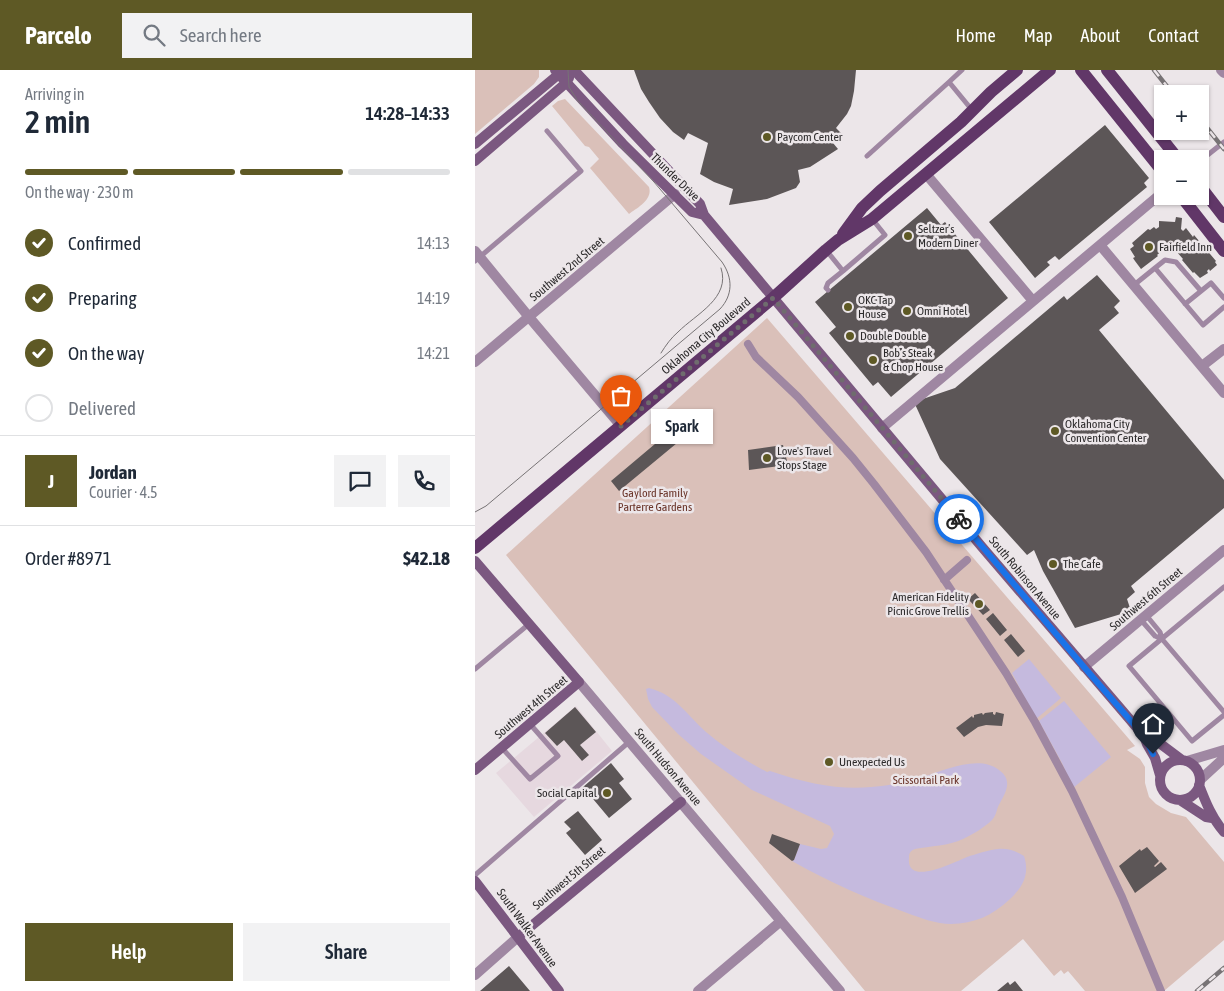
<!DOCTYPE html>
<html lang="en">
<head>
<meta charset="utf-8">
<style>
	:root { --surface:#fff; --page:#f2f2f3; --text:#1f2937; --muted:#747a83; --line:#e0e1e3; --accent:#5e5925 }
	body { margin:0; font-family:"Asap Condensed",sans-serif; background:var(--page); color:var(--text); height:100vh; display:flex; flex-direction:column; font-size:19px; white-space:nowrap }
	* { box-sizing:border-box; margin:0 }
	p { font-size:16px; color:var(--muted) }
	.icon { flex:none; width:28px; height:28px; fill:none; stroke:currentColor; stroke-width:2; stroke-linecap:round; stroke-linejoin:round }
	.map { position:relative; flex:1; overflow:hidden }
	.side { display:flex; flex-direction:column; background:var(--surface); width:475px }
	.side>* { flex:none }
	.controls { position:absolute; left:679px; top:15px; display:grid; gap:10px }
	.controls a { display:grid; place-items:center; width:55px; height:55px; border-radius:0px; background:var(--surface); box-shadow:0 1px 4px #0004; font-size:25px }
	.pin { position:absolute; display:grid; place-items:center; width:42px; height:42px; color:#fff; margin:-51px -21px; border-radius:50% 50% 50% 0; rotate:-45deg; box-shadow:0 0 5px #0007 }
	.pin .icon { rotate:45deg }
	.courier { position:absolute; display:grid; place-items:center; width:50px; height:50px; margin:-25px; border:4px solid #1a73e8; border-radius:50%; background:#fff; color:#222; box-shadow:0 1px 6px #0007 }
	.bubble { position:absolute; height:35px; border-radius:0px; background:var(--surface); box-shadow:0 1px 4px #0004; font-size:16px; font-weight:600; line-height:35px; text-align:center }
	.summary em { font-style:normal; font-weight:600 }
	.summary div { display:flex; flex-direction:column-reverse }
	.summary { display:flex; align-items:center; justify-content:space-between; height:85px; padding:0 25px }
	h1 { font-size:32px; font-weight:600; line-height:38px }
	.bar { display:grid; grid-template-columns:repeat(4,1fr); gap:8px 5px; align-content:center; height:60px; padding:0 25px }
	.bar i { height:6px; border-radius:4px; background:var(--line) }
	.bar .selected { background:var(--accent) }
	.bar p { grid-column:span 4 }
	.line { display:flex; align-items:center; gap:12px; padding:0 25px; border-top:1px solid var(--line) }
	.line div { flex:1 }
	.round { display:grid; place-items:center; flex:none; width:52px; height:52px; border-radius:0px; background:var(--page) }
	ol { padding:0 25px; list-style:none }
	li { display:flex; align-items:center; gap:15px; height:55px }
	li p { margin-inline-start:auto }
	li .icon { padding:5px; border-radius:50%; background:var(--accent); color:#fff; stroke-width:4 }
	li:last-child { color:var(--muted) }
	li i { width:28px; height:28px; border:2px solid var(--line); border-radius:50% }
	.button { display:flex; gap:10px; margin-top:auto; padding:10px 25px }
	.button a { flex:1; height:58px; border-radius:0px; background:var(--accent); color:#fff; font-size:20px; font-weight:600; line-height:58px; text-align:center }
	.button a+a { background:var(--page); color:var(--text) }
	header { display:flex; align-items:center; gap:30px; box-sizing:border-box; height:70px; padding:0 25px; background:var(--accent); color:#fff }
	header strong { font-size:24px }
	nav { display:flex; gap:28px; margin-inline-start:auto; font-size:18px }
	.search { width:350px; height:45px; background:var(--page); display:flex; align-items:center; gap:12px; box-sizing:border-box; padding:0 18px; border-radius:0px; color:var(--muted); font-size:19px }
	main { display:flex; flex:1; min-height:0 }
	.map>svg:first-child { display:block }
	.built { fill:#e6d8df }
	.green { fill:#dac0b9 }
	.water { fill:#c5bade }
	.building { fill:#5c5657 }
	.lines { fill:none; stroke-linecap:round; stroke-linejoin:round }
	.service { stroke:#9f87a2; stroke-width:5 }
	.pedestrian { stroke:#9f87a2; stroke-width:8 }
	.minor { stroke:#9f87a2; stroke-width:10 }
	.tertiary { stroke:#9f87a2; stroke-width:10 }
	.secondary { stroke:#7b5880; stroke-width:10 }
	.primary { stroke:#613768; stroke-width:12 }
	.tram { stroke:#777375; stroke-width:1 }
	.rail-casing { stroke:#777375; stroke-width:4.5 }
	.rail { stroke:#ece6e9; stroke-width:2.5; stroke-dasharray:8; stroke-linecap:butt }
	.done { stroke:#6f6c6e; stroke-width:5; stroke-dasharray:0 9 }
	.route { stroke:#1a73e8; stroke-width:6 }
	.poi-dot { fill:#5e5925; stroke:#ece6e9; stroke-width:2 }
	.labels { text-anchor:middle; stroke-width:5; stroke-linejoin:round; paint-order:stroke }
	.poi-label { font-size:12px; fill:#2c2a2b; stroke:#ece6e9; text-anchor:start }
	.street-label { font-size:12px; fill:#2c2a2b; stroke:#ece6e9 }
	.park-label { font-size:12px; fill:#6a3429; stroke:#ece6e9 }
</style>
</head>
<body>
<header>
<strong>Parcelo</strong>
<div class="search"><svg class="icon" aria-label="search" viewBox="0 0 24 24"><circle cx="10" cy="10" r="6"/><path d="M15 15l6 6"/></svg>Search here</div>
<nav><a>Home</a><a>Map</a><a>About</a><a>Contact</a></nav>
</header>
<main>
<section class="side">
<div class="summary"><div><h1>2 min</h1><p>Arriving in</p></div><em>14:28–14:33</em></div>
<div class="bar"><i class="selected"></i><i class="selected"></i><i class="selected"></i><i></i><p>On the way · 230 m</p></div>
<ol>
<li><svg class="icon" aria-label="check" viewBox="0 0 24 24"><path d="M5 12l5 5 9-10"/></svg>Confirmed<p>14:13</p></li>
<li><svg class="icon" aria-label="check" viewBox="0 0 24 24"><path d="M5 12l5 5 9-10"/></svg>Preparing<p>14:19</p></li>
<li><svg class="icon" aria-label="check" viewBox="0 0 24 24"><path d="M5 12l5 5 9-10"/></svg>On the way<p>14:21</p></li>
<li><i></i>Delivered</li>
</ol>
<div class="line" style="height:90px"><b class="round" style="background:var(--accent);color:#fff">J</b><div><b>Jordan</b><p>Courier · 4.5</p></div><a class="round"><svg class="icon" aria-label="chat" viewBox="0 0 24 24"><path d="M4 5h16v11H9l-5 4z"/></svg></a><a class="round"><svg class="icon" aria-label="phone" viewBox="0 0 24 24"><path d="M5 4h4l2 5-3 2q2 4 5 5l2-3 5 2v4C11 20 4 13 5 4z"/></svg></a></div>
<div class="line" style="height:65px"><div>Order #8971</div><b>$42.18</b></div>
<div class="button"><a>Help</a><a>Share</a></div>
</section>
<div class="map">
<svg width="749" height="921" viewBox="0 0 749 921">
	<rect width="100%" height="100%" fill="#ece6e9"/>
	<!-- built -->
	<path class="built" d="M101,636L137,681L59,747L21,703Z"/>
	<!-- green -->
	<path class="green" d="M0,0H64V7L59,14L0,64Z
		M90,29L174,117C178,130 162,138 154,144L115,98L124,89L114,77L110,76L77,36L83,31Z
		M292,248L660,676L652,680L665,689L670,697V713L674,727L681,734L696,743L711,747L749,792V870L689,921H610L593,901L589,904L586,900L579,906L548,869L486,921H390L31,485Z"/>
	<!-- water -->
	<path class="water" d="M554,589L586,628L561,649L537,603Z
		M174,618C201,625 211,644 231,662C250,678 271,691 292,702L295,701C351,720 390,724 447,707C469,701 503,684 524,700C538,710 531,722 525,733C521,739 522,745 517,750C510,757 497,765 488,769C474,776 455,776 440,779C435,781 434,783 434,788C431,817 480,792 492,787C501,784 513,780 523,779C533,778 541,781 549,786C555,804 548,817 534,830C518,845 499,854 476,854C461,854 446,848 432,843C393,829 354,812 317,791L319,790L325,774L346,779L352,778L359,764L355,756L277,720L226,684L203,664L177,637L173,629L171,619Z
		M589,631L636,687L598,718L587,693L564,651Z"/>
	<!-- building -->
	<path class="building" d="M159,0H381L379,21L376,36L372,44L361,58L367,64L358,73L363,79L335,97L323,100L325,112L321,118L292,129L254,135L258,119L239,112L225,104L233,73L213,63L209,70L198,62L185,48L174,32L166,19Z
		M630,55L674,108L669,113L672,117L584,190L580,186L572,192L575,195L560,208L514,152Z
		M452,138L466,155L470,152L533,228L416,327L403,312L398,316L354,263L361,257L340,232Z
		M701,147L707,148L706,159L708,161L711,158L718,167L719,165L741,191L740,192L742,195L735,201L734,199L732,201L733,203L725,208L719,202L718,203L707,190L708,189L695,174L682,185L683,186L666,199L660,191L658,188L660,187L655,179L659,176L657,173L673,159L675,160L679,157L681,159L684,157V151L700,152Z
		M622,205L645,231L639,237L644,243L624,260L749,410V438L656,516L660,522L652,529L656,541L600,558L568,501L559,480L552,485L465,389L439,332L480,318L589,226L592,230Z
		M193,363L202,373L144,421L136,411Z
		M308,375L313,395L274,400L273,380Z
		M500,523L515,540L508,545L493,529Z
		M518,543L532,560L525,566L511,549Z
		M536,564L550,581L543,587L529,570Z
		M100,637L121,662L105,675L114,685L107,691L89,670L82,676L70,663Z
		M518,642V644L520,645L521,642L529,644L527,656L511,655L503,657L489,667L481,658L497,646L498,648L499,647V645L507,643L508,645L510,643Z
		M136,693L149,709L144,713L157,729L134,748L108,717Z
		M103,741L127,770L110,785L91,763L96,759L89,752Z
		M297,764L325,774L319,790L317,791L294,773Z
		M672,777L684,791L679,796L680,797L686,792L692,799L660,823L644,796L665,779L666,781Z
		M34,896L55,921H5Z
		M540,911L548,921H522L533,912L535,915Z"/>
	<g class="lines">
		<!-- service -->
		<path class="service" d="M474,12L487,0
			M392,86L474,12L497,40
			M725,91L749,72
			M351,180L368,201L410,165L398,150
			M0,191L106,101L72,61
			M680,198L690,190L701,192L726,221
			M659,215L680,198L728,255L749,237
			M353,220L351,218L353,213L368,201
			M710,234L736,213L749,228
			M749,517L654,596L717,671L749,645
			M671,545L685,562L687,569L749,642
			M666,550L680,566L687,569
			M0,599L54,554
			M27,678L55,709L83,686L55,654
			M0,805L154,672"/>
		<!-- pedestrian -->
		<path class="pedestrian" d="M273,274L281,287L323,327L378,388L399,414L451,482L531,603L560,652L597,721L647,827L686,921
			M469,510L492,490"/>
		<!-- minor -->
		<path class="minor" d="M746,0L749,3
			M451,104L558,231
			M625,175L749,323
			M54,247L146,356
			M727,296L749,279
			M407,358L688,122
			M609,597L749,480
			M712,691L749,680
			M725,710L749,688"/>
		<!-- tertiary -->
		<path class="tertiary" d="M0,181L54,247
			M0,292L200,124
			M104,612L365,921
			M0,905L43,867
			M223,921L306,851"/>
		<!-- secondary -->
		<path class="secondary" d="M80,0L148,74L217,142L229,145L507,477L669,666L672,674L680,688L685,705
			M99,0L225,134L229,145
			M0,74L84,4L94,0
			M0,91L91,13L94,8
			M0,491L104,612L0,700
			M669,666L679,669L707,690
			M685 710a20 20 0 1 1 40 0a20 20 0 1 1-40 0Z
			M724,715C731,733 737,748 749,762
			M705,730L731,747L737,748
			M0,811L84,921
			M43,867L206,732"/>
		<!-- primary -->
		<path class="primary" d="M606,0L688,102
			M632,0L703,89
			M725,116L749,147
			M706,126L749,181
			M368,164L387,138L405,121L486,52L516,22L542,0
			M0,478L298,228L351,180L363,170L397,149L575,0"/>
		<!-- tram -->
		<path class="tram" d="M186,283C191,275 196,268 203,262C221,244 256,228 246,198
			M0,442L11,436L245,239C258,225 258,208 247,192L179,112L102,30L94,17L93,0"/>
		<defs>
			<path id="rail" d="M679,0L698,24
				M725,49L749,79
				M722,921L749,898"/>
		</defs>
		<!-- rail casing -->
		<use href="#rail" class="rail-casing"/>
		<!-- rail -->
		<use href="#rail" class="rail"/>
	</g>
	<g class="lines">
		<!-- done -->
		<path class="done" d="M146,356L298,228L484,449"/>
		<!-- route -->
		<path class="route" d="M484,449L609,597L669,666L678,684"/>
	</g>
	<!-- markers -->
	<g class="poi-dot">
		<circle cx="292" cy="67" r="5"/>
		<circle cx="433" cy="166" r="5"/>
		<circle cx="674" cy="177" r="5"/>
		<circle cx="373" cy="237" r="5"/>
		<circle cx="432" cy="241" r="5"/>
		<circle cx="375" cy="266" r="5"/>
		<circle cx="398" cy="290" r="5"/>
		<circle cx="580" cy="361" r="5"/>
		<circle cx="292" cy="388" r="5"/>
		<circle cx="578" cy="494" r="5"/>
		<circle cx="504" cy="534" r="5"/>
		<circle cx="354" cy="692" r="5"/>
		<circle cx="132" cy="723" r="5"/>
	</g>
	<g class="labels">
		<!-- poi labels -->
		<g class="poi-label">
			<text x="302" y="71">Paycom Center</text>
			<text x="443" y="163">Seltzer’s<tspan x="443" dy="14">Modern Diner</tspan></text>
			<text x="684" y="181">Fairfield Inn</text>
			<text x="383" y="234">OKC Tap<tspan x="383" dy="14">House</tspan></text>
			<text x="442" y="245">Omni Hotel</text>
			<text x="385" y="270">Double Double</text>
			<text x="408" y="287">Bob’s Steak<tspan x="408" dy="14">&amp; Chop House</tspan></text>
			<text x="590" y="358">Oklahoma City<tspan x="590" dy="14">Convention Center</tspan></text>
			<text x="302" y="385">Love's Travel<tspan x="302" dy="14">Stops Stage</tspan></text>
			<text x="588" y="498">The Cafe</text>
			<text x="494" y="531" text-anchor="end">American Fidelity<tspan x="494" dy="14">Picnic Grove Trellis</tspan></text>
			<text x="364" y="696">Unexpected Us</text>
			<text x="122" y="727" text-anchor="end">Social Capital</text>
		</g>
		<!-- street labels -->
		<g class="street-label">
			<text transform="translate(200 107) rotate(44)" y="4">Thunder Drive</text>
			<text transform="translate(92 199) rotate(-40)" y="4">Southwest 2nd Street</text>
			<text transform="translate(231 266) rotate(-40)" y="4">Oklahoma City Boulevard</text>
			<text transform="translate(550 508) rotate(50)" y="4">South Robinson Avenue</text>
			<text transform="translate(671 529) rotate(-40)" y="4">Southwest 6th Street</text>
			<text transform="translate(56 637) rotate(-40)" y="4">Southwest 4th Street</text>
			<text transform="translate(193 697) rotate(50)" y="4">South Hudson Avenue</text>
			<text transform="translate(94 808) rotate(-40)" y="4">Southwest 5th Street</text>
			<text transform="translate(52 858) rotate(54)" y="4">South Walker Avenue</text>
		</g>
		<!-- park labels -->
		<g class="park-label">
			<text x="180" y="427">Gaylord Family<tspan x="180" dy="14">Parterre Gardens</tspan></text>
			<text x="451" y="714">Scissortail Park</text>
		</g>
	</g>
</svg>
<div class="controls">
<a>+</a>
<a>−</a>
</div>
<div class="pin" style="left:146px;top:356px;background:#ea580c"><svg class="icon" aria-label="bag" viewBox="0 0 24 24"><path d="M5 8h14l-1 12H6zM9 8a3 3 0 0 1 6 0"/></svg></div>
<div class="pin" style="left:678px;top:684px;background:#1f2937"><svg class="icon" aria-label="home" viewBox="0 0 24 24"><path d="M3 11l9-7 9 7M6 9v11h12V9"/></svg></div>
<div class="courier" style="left:484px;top:449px"><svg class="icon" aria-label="bike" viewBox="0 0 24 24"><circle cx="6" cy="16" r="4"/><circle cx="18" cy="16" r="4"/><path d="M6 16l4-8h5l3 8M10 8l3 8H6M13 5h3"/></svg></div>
<div class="bubble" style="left:176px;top:339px;width:62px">Spark</div>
</div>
</main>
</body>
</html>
